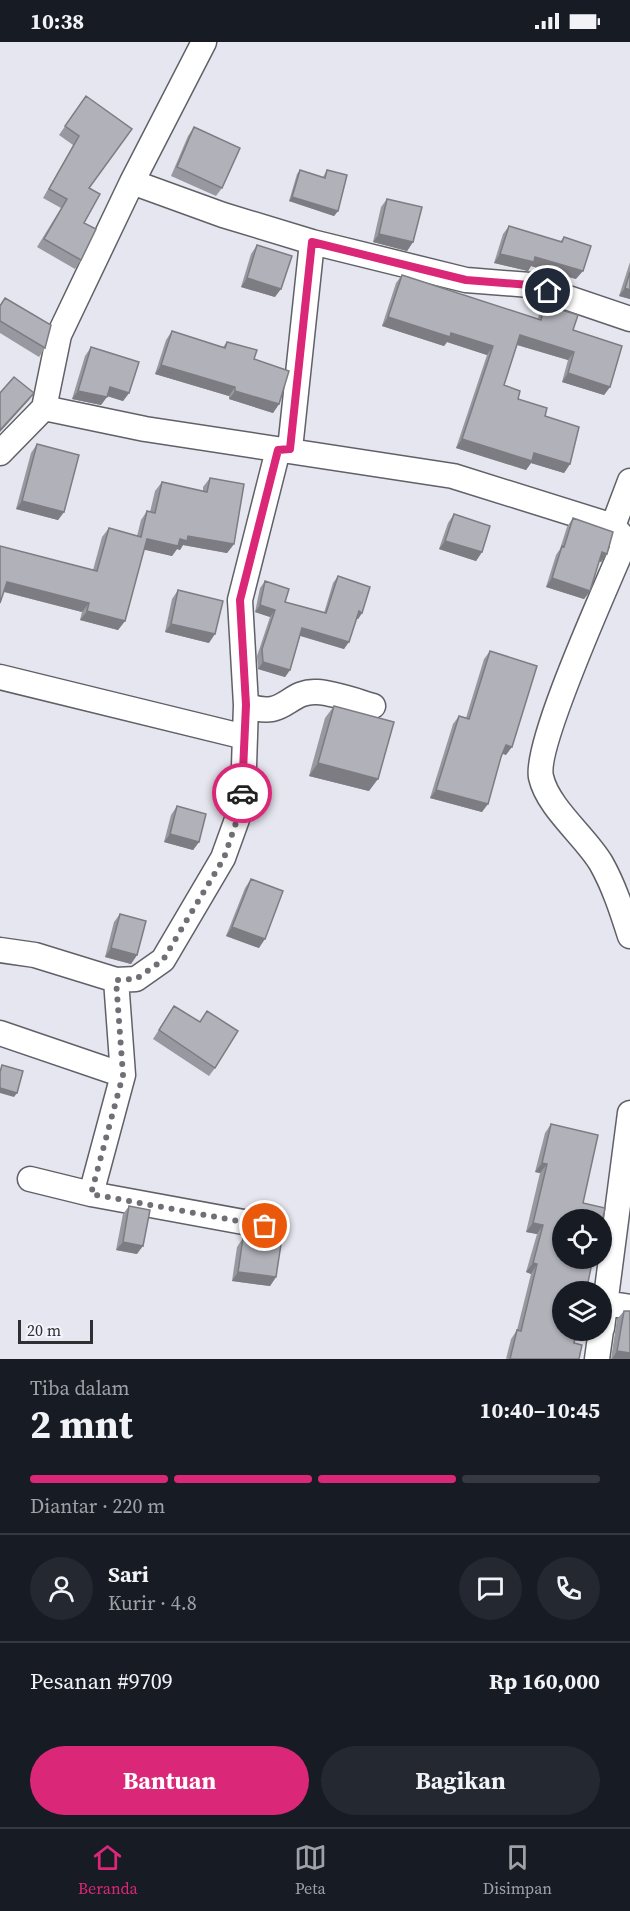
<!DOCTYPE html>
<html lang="id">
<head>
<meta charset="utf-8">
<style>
	:root { --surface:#171b24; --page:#242831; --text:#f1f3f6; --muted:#9ea1a6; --line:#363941; --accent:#db2777 }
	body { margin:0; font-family:"Source Serif 4",serif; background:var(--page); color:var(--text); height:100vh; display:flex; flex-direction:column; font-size:22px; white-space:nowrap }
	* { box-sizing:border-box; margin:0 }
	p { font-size:20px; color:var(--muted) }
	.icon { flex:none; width:33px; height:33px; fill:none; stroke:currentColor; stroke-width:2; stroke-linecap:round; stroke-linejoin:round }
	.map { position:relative; height:1317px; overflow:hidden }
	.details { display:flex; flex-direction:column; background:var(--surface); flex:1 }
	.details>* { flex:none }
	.controls { position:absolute; left:552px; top:1167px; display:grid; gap:12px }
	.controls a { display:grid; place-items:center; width:60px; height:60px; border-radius:50%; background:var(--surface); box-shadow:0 2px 4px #0004; font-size:30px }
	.scale { position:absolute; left:18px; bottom:15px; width:75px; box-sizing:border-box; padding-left:6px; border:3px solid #2f2f33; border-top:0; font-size:16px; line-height:21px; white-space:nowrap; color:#2f2f33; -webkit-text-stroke:4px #f4f4fd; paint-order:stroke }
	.pin { position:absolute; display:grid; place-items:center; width:51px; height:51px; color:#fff; margin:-26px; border:3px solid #fff; border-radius:50%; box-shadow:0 2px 6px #0007 }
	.courier { position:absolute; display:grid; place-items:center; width:60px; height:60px; margin:-30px; border:4px solid #db2777; border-radius:50%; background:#fff; color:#222; box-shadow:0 2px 8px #0007 }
	.head em { font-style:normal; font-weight:700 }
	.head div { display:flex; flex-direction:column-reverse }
	.head { display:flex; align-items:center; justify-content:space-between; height:102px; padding:0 30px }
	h1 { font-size:39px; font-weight:700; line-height:45px }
	.bar { display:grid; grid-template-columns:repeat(4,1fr); gap:9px 6px; align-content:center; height:72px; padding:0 30px }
	.bar i { height:8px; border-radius:4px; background:var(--line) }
	.bar .selected { background:var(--accent) }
	.bar p { grid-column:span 4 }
	.line { display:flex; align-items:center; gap:15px; padding:0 30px; border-top:2px solid var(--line) }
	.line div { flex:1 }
	.round { display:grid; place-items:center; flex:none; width:63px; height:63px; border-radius:32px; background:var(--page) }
	.button { display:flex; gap:12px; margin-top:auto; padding:12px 30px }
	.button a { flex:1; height:69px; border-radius:36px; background:var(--accent); color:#fff; font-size:24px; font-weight:700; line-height:69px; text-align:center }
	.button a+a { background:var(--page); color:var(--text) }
	.status { display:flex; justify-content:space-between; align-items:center; height:42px; padding:0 30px; background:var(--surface); direction:ltr }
	.status svg { height:16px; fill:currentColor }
	.tabs { display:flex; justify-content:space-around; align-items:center; height:84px; border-top:2px solid var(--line); background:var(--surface); font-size:16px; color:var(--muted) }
	.tabs a { display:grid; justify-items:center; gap:3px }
	.tabs .selected { color:var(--accent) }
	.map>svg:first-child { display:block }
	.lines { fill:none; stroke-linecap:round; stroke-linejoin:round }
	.minor-casing { stroke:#606068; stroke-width:27 }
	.minor { stroke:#fff; stroke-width:24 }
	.wall { fill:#9898a0 }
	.shaded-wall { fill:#7c7c82 }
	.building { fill:#b1b1ba; stroke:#7c7c82; stroke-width:1.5 }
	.done { stroke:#6f6f75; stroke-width:6; stroke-dasharray:0 10.8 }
	.route { stroke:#db2777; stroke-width:8 }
</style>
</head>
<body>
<div class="status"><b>10:38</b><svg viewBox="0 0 49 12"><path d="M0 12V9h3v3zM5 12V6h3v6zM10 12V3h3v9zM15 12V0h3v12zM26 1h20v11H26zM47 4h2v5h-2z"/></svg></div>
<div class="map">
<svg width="630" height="1317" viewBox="0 0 630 1317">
	<rect width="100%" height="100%" fill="#e6e6f0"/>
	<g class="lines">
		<defs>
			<path id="minor" d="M132,140L223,173L312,200L466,238L530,243L630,277
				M44,366L145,387L453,434L613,484
				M290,407L312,200
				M0,411L44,366L59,293L132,140L204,0
				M630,439L613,484L621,493L622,507C606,546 534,703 541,735C548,766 585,794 601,821C614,844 622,869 630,894
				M0,635L245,695
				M246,663C285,679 287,648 317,650C335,651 356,659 373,664
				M0,908L35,913L116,938L136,937L163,918L223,816L240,769L244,724L246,663L240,558L278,408
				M116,938L123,1033L91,1152L265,1184
				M0,991L123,1033
				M30,1137L91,1152
				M605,1261L630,1265
				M602,1286L630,1071
				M597,1317L601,1288"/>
		</defs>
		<!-- minor casing -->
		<use href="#minor" class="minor-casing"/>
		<!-- minor -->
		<use href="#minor" class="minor"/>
	</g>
	<!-- wall -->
	<path class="wall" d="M86,54L90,146L84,181L81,218L75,227L37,205L61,166L43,156L73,103L59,93Z
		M194,85L222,146L216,154L171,134L188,94Z
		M300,128L323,135L327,128L338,169L334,174L289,159L297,132Z
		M387,157L413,200L407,209L373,200L381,165Z
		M509,184L560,200L564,195L576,237L531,224L528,229L494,221L503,192Z
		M257,203L275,255L241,245L251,212Z
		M630,220V257L619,254Z
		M402,233L538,277L539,272L545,263L573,288L610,345L604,353L562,340L568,318L517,303L504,343L518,357L545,374L570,422L564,431L531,421L526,428L456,406L487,313L447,300L444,304L382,284L396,241Z
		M5,256L45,306L39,315L0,291V263Z
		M172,289L223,305L227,300L254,317L279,362L273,371L229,357V354L155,332L166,298Z
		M91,305L129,351L123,359L107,354L101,363L72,357L85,314Z
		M37,402L64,470L58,478L16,467L31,411Z
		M210,436L234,502L227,511L183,503L180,508L177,507L172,514L144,507L125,579L118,588L80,578L82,570L4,550L0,504L93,528L102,495L109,486L137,494L141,478L147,469L150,470L155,449L162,440L203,449V445Z
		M454,472L482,510L476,519L439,507L448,481Z
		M573,476L607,512L601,520H599L590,549L584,557L546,545L556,513L560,507L567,485Z
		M338,534L362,571L358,577H356L344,607L300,594L290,628L285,635L258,627L257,614L270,575L255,570L260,546L265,539L285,560L324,571L333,541Z
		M178,548L209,601L165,590L172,557Z
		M490,609L506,713L502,711L482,770L430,756L453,682L459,674L466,676L484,617Z
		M334,664L369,749L309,734L325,676Z
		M177,764L199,800L193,808L164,800L171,773Z
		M251,837L259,906L226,894L245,846Z
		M120,872L137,913L131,922L105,915L114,880Z
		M174,964L200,980L207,969L215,1026L209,1034L153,997Z
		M551,1082L583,1161L574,1301L579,1317H506L511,1297L517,1288L531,1232L526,1230L537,1192L526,1190L540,1131L535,1130L545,1091Z
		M129,1164L137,1212L116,1208L123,1172Z
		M243,1196L276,1235L270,1244L232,1239L237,1205Z
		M624,1269L630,1317H611L617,1277Z"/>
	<!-- shaded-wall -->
	<path class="shaded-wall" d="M292,155L338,169L334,174L289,159Z
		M379,192L413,200L407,209L373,200Z
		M500,212L535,215L583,229L576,237L531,224L528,229L494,221Z
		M247,236L281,247L275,255L241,245Z
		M625,246L630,248V257L619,254Z
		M388,275L451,291L493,304L487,313L447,300L444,304L382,284Z
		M520,293L574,310L568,318L514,302Z
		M161,323L235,345L229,354L155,332Z
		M568,331L610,345L604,353L562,340Z
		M110,345L129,351L123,359L104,353Z
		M78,349L107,355L101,363L72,357Z
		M235,349L279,362L273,371L229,357Z
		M34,351L29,358L0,390V388Z
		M462,397L534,411L570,422L564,431L531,421L526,428L456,406Z
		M22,459L64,470L58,478L16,467Z
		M188,494L234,502L227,511L183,503L180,508L177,507L172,514L141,507L147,497H180Z
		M445,499L482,510L476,519L439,507Z
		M602,510L607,512L601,520L596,519Z
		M552,536L590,549L584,557L546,545Z
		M7,540L89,561L82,570L1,549Z
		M260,563L275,568L270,575L255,570Z
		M87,569L125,579L118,588L80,578Z
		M359,569L362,571L358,577L354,576Z
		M171,582L215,592L209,601L165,590Z
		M302,586L349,600L344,607L298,593Z
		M263,620L290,628L285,635L258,627Z
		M506,703L512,705L506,713L500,711Z
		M318,721L378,737L369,749L309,734Z
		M436,748L488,762L482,770L430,756Z
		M170,792L199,800L193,808L164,800Z
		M232,885L265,897L259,906L226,894Z
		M111,906L137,913L131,922L105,915Z
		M0,1046L17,1051L14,1055L0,1051Z
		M542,1121L547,1122L540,1131L535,1130Z
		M533,1181L543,1183L537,1192L526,1190Z
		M123,1200L143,1204L137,1212L116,1208Z
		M533,1221L537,1222L531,1232L526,1230Z
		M238,1230L276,1235L270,1244L232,1239Z
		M617,1309L630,1311V1317H612Z"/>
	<!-- building -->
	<path class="building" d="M86,54L132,87L89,146L100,152L84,181L96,187L81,218L44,197L67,157L49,147L79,94L65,84Z
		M194,85L240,106L222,146L177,125Z
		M300,128L325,136L327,128L347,133L338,169L292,155Z
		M387,157L422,165L413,200L379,192Z
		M509,184L562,200L564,195L591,204L583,229L535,215L534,220L500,212Z
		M257,203L292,214L281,247L247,236Z
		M630,230V248L625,246Z
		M402,233L541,278L545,263L578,273L573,288L622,304L610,345L568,331L574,310L520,293L504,343L520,349L518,357L547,366L545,374L579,385L570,422L534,411L532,419L462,397L493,304L451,291L450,295L388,275Z
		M5,256L51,283L45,306L0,279V264Z
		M172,289L225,306L227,300L257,308L254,317L289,329L279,362L235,349V345L161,323Z
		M91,305L139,320L129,351L110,345L107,355L78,349Z
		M14,335L34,351L0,388V351Z
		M37,402L79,413L64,470L22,459Z
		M210,436L244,442L234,502L188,494L187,499L180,497L178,504L147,497L125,579L87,569L89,561L7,540L0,561V504L97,529L109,486L141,495L147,469L155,471L162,440L207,450Z
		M454,472L490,484L482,510L445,499Z
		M573,476L613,490L607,512L602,510L590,549L552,536L562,504L564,505Z
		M338,534L370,545L362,571L359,569L349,600L302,586L290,628L263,620L262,607L275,568L260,563L265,539L289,547L285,560L326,571Z
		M178,548L223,559L215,592L171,582Z
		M490,609L537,624L512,705L506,703L501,715L488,762L436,748L459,674L469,677Z
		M334,664L394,680L378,737L318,721Z
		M177,764L206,772L199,800L170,792Z
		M251,837L283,849L265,897L232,885Z
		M120,872L146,879L137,913L111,906Z
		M174,964L200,980L207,969L238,989L215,1026L159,988Z
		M2,1023L23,1029L17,1051L0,1046V1030Z
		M551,1082L598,1093L583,1161L605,1166L602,1180V1178H562V1216H593L586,1250H562V1288H577L574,1301L582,1303L579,1317H510L517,1288L521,1289L537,1222L533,1221L543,1183L533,1181L547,1122L542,1121Z
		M129,1164L150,1168L143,1204L123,1200Z
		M243,1196L281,1202L276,1235L238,1230Z
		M624,1269H630V1311L617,1309Z"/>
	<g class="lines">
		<!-- done -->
		<path class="done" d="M242,751L240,769L224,816L163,918L136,937L116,938L123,1033L91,1152L265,1184"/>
		<!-- route -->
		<path class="route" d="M242,751L246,663L240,558L278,408L290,407L312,200L466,238L530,243L548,249"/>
	</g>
</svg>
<div class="controls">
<a><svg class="icon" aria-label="locate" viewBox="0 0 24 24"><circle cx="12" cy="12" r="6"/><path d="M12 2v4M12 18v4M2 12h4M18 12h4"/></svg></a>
<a><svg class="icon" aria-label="layers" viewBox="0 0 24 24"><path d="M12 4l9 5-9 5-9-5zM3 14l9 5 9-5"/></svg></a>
</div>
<div class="scale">20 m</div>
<div class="pin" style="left:265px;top:1184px;background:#ea580c"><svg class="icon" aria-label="bag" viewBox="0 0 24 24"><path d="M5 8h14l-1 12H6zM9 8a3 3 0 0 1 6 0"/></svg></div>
<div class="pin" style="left:548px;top:249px;background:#1f2937"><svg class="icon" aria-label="home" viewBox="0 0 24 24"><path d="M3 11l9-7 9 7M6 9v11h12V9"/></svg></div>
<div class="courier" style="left:242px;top:751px"><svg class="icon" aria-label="car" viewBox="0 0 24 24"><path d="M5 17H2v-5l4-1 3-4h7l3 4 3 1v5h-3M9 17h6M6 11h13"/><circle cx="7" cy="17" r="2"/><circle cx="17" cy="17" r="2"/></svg></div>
</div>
<section class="details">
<div class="head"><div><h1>2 mnt</h1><p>Tiba dalam</p></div><em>10:40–10:45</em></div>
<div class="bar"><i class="selected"></i><i class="selected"></i><i class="selected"></i><i></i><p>Diantar · 220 m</p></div>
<div class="line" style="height:108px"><a class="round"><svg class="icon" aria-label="person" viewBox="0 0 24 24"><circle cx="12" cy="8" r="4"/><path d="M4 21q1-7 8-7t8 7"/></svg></a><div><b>Sari</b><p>Kurir · 4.8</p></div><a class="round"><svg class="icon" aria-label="chat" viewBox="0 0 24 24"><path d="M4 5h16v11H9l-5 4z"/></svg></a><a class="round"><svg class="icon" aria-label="phone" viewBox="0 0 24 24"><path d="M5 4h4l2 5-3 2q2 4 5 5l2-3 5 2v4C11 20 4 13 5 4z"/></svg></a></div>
<div class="line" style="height:78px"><div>Pesanan #9709</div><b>Rp 160,000</b></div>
<div class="button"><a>Bantuan</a><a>Bagikan</a></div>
</section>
<nav class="tabs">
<a class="selected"><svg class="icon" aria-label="home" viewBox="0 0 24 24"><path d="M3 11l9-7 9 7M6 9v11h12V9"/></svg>Beranda</a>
<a><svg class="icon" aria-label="map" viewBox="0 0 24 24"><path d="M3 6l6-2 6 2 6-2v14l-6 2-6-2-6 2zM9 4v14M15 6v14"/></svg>Peta</a>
<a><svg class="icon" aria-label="saved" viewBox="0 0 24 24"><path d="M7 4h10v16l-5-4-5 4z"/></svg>Disimpan</a>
</nav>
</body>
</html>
